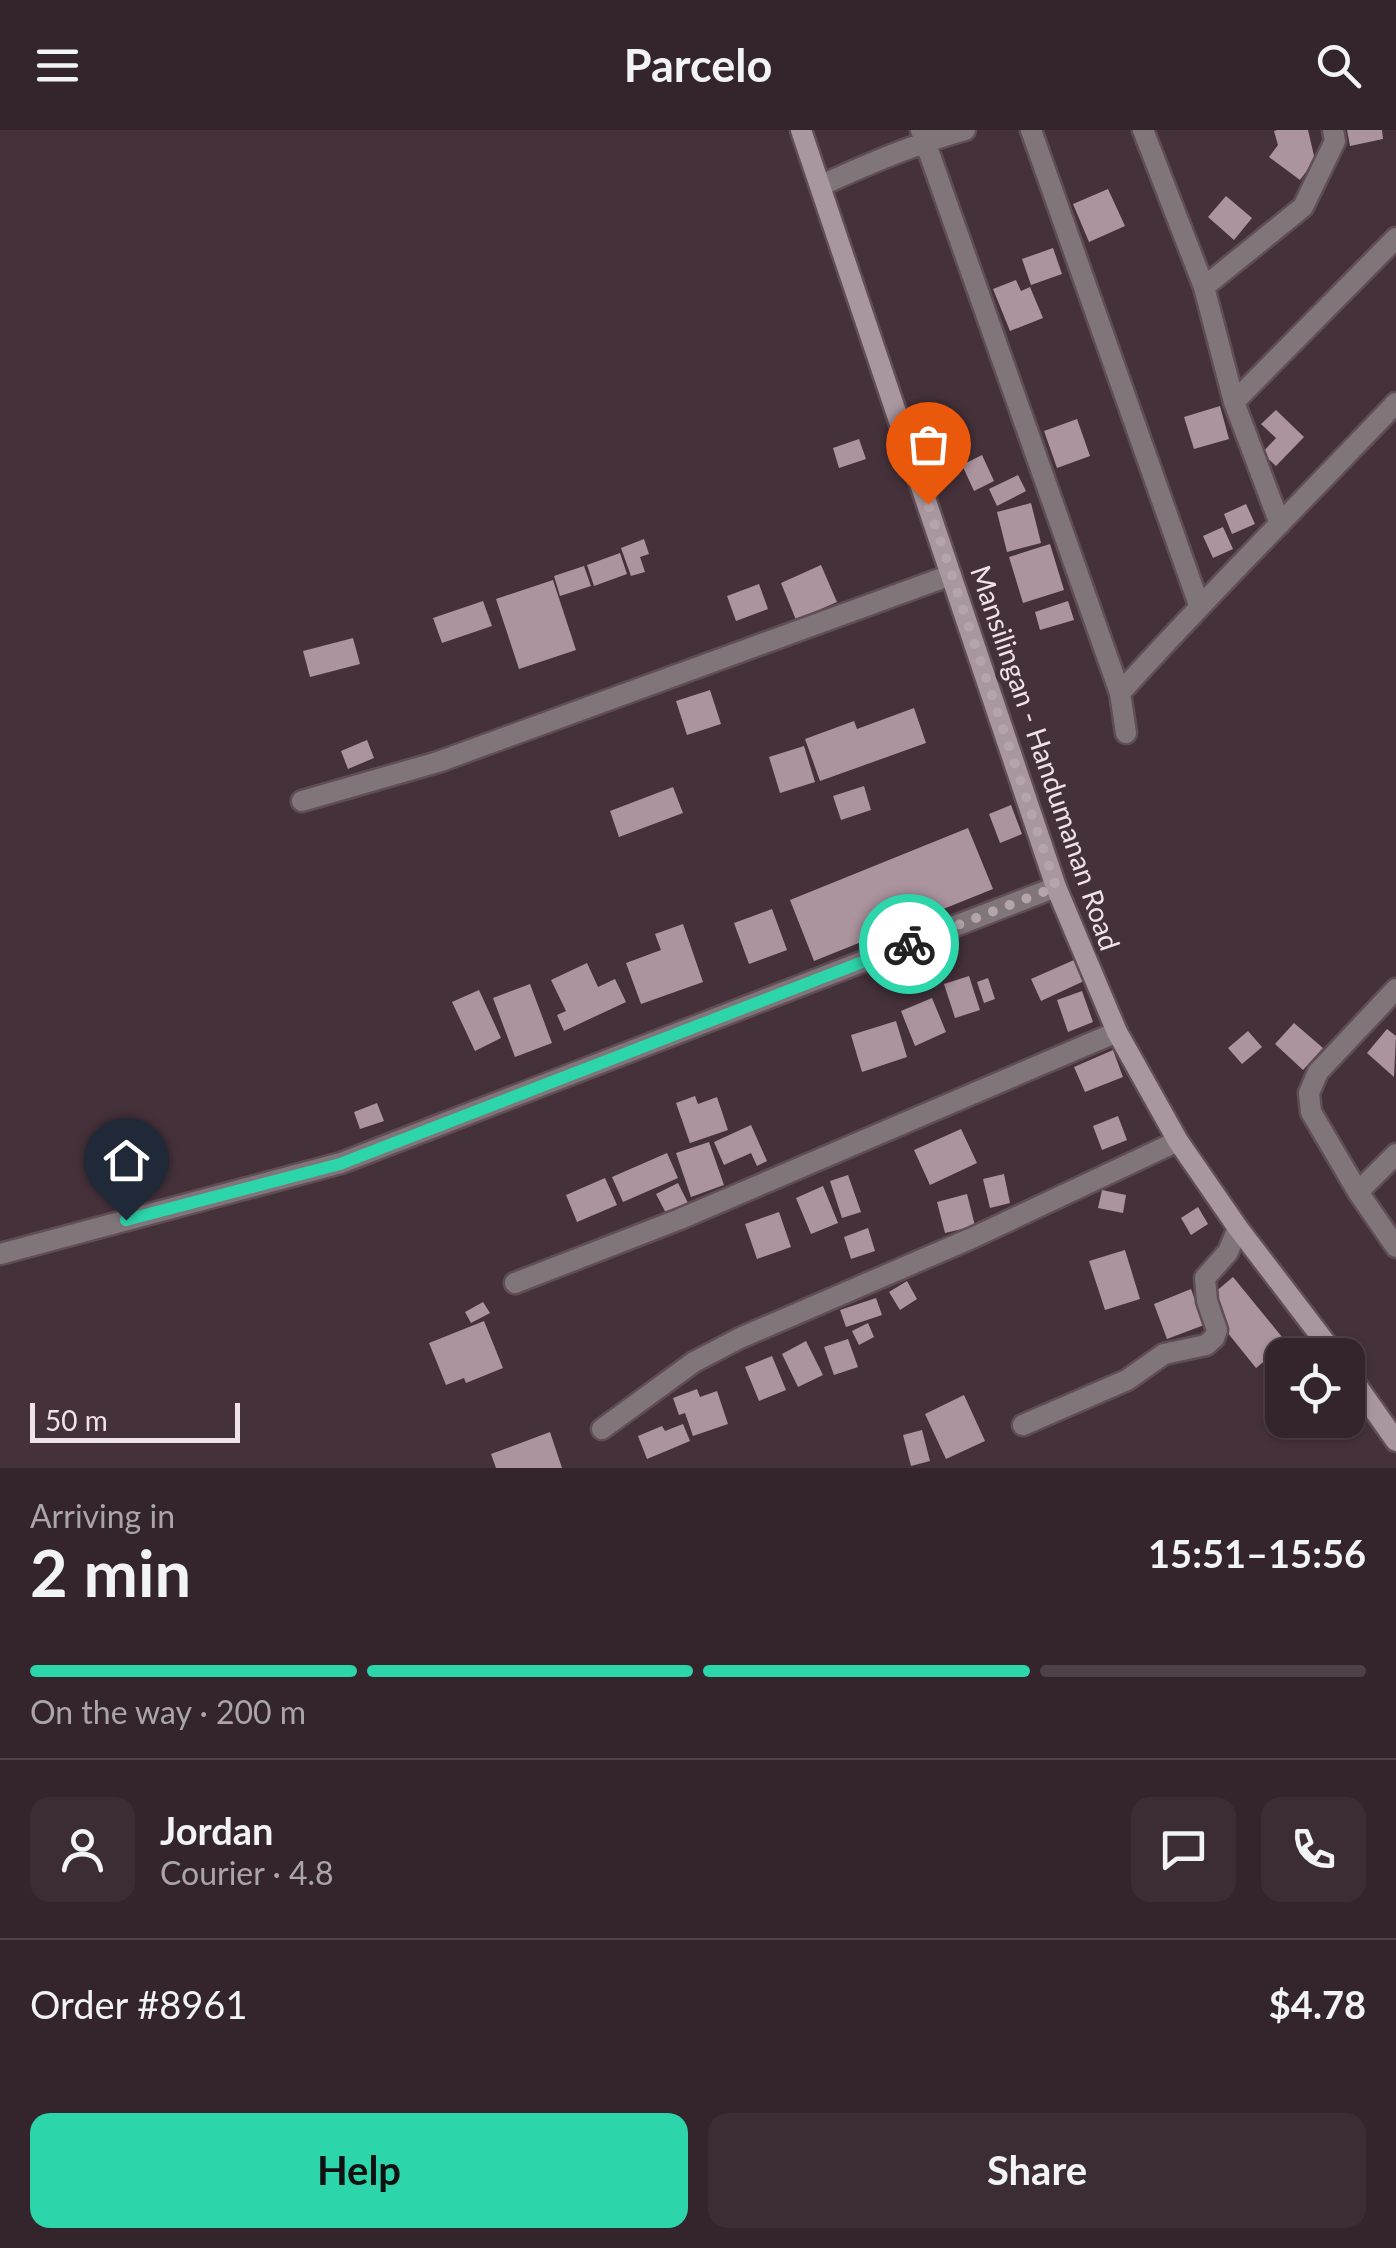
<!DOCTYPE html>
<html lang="en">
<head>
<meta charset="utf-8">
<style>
	:root { --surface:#34252c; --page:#3c2d34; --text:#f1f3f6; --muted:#a9a5a9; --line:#4e4248; --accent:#2dd5ab }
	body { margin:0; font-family:Lato,sans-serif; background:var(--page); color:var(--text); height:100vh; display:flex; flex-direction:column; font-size:38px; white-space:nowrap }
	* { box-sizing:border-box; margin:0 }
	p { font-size:32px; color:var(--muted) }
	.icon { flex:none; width:55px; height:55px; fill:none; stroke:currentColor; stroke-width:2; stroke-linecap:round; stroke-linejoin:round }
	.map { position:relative; height:1338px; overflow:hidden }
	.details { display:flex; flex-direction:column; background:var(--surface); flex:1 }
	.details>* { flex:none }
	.fabs { position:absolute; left:1265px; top:1208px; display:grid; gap:20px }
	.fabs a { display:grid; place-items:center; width:100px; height:100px; border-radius:20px; background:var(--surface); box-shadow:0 2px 8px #0004,0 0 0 2px var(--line); font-size:50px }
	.scale { position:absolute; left:30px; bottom:25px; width:210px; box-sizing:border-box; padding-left:10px; border:5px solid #f0e3e8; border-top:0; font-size:28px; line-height:35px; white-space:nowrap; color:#f0e3e8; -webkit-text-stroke:8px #45313a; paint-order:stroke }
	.pin { position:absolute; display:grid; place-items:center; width:85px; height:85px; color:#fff; margin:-102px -42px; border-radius:50% 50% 50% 0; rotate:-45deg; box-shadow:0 0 10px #0007 }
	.pin .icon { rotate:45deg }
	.courier { position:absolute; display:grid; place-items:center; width:100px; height:100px; margin:-50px; border:8px solid #2dd5ab; border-radius:50%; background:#fff; color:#222; box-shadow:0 2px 12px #0007 }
	.summary em { font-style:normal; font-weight:700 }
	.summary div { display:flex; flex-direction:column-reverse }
	.summary { display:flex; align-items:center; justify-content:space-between; height:170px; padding:0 30px }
	h1 { font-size:65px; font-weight:700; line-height:75px }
	.bar { display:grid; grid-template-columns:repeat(4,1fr); gap:15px 10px; align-content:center; height:120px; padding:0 30px }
	.bar i { height:12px; border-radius:8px; background:var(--line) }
	.bar .active { background:var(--accent) }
	.bar p { grid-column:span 4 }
	.line { display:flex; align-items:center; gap:25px; padding:0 30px; border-top:2px solid var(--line) }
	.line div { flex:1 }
	.round { display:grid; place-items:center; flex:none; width:105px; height:105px; border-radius:20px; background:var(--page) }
	.action { display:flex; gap:20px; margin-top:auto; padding:20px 30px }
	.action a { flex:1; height:115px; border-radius:20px; background:var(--accent); color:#111; font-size:40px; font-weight:700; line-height:115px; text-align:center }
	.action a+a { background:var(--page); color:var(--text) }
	header { display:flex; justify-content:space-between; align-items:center; height:130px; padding:0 30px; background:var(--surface); font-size:45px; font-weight:700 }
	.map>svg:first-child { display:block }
	.building { fill:#ac949e }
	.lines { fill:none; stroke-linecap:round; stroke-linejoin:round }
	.street-casing { stroke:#604d56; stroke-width:25 }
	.secondary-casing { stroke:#604d56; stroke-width:25 }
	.street { stroke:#807579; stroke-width:20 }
	.secondary { stroke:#a8979e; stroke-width:20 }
	.done { stroke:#b4a5ab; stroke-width:10; stroke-dasharray:0 18 }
	.route { stroke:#2dd5ab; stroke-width:12 }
	.labels { text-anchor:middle; stroke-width:10; stroke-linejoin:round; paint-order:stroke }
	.street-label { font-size:28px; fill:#f0e3e8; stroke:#45313a }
</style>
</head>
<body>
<header><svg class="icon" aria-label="menu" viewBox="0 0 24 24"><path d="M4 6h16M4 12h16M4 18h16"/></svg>Parcelo<svg class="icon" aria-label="search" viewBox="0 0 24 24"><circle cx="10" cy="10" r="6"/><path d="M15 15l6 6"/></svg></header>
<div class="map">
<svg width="1396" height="1338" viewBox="0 0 1396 1338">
	<rect width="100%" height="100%" fill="#45313a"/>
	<!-- building -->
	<path class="building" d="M1277,0H1308L1315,30L1300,50L1269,27L1278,15L1274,1Z
		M1347,0H1382L1383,9L1350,16Z
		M1108,59L1125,96L1089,112L1073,74Z
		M1226,66L1252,88L1234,110L1208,87Z
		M1053,118L1062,144L1031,155L1022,129Z
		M1016,150L1021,161L1030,157L1043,188L1010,201L993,159Z
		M1220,276L1229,309L1194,319L1184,287Z
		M1276,280L1304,307L1276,336L1262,323L1276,308L1261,294Z
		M1077,289L1090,326L1057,338L1044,301Z
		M859,309L866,329L839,338L833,318Z
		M982,325L994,351L974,361L962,335Z
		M1018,345L1026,361L997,376L989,359Z
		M1031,373L1041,413L1007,422L997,382Z
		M1246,374L1255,394L1232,404L1224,384Z
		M1223,397L1233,419L1213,428L1203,406Z
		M644,409L649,424L640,427L645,442L631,446L621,418Z
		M1050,414L1064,460L1023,473L1009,427Z
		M620,423L627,444L594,456L587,435Z
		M821,435L837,472L796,490L781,453Z
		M584,436L591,456L560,466L554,446Z
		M553,450L576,520L519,539L496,469Z
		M759,454L768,479L736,491L727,466Z
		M483,471L492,496L442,513L433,488Z
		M1068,471L1074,490L1040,500L1035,482Z
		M353,508L360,534L310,547L303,521Z
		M710,560L721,594L687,605L676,571Z
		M914,578L926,613L820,651L805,609L854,591L857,599Z
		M367,610L374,628L348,639L341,621Z
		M804,616L815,652L780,663L769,627Z
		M864,656L871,680L841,690L833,666Z
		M673,657L683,683L619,707L610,681Z
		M1011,675L1022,704L1000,713L989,684Z
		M968,698L993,759L814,831L790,770Z
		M772,779L787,820L749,834L734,793Z
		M683,794L703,852L641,874L626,833L661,820L655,804Z
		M1074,830L1084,851L1041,871L1031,849Z
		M587,833L598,857L615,849L626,872L564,901L557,885L566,881L551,850Z
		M969,846L980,880L955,888L944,854Z
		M988,848L995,869L984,873L977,852Z
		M530,854L552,913L515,927L493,868Z
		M479,860L501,908L475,921L452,872Z
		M1082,861L1093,892L1068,902L1057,870Z
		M932,868L946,902L915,916L901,881Z
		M896,891L907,927L862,942L851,905Z
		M1294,893L1323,918L1303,940L1275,914Z
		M1387,899L1396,906L1394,947L1367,923Z
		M1248,901L1262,917L1242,934L1228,918Z
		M1113,920L1123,947L1085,962L1074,937Z
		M695,966L698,974L717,967L728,1000L690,1013L676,973Z
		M377,973L384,991L360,999L354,982Z
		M1118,986L1127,1010L1102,1020L1093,996Z
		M751,995L767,1031L757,1036L751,1023L724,1035L714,1012Z
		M961,999L977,1033L930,1055L914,1020Z
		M709,1012L724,1055L691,1067L676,1023Z
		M667,1023L678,1048L623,1072L612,1047Z
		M1004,1044L1010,1073L990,1078L983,1049Z
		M848,1045L861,1082L842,1088L830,1051Z
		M605,1048L617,1075L577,1092L566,1065Z
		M678,1053L690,1077L668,1087L656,1064Z
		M823,1056L838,1093L811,1104L796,1068Z
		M1102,1060L1126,1065L1123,1083L1098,1078Z
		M967,1064L975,1096L945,1103L937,1072Z
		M1198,1077L1208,1094L1191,1105L1181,1088Z
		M779,1082L791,1117L757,1129L745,1094Z
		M868,1098L875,1121L851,1129L844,1107Z
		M1125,1120L1140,1169L1105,1180L1089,1131Z
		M1233,1147L1287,1213L1256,1238L1227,1202L1214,1163Z
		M907,1151L917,1169L900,1180L889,1162Z
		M1191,1159L1204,1195L1167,1209L1154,1174Z
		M876,1168L882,1185L846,1197L840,1180Z
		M483,1172L490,1183L471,1193L465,1182Z
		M484,1191L503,1238L466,1253L464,1248L446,1255L429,1213Z
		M868,1193L874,1207L859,1215L852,1201Z
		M848,1209L858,1237L834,1245L824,1217Z
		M806,1211L823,1245L798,1257L782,1224Z
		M772,1226L786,1260L759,1271L745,1237Z
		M697,1259L700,1267L717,1261L728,1294L693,1306L685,1283L679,1285L673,1268Z
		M964,1265L985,1311L946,1329L925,1284Z
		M683,1294L690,1311L647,1329L638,1306L662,1296L665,1301Z
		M922,1300L930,1331L911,1336L903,1305Z
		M550,1302L562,1338H496L491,1324Z"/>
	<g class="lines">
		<defs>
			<path id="street" d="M921,0L1120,563L1126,603
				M1031,0L1199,475
				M1143,0L1204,157L1234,272L1280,394
				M820,56C867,34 914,14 965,0
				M1204,157L1303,77L1335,11L1333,0
				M1234,272L1396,108
				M1120,563C1209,464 1304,370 1396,273
				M302,671L438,632L951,445
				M1396,859L1318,942L1309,963L1311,982L1358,1062L1396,1117
				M1358,1062L1396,1024
				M0,1124L341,1033L1056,757
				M515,1153L680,1089L1117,902
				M1023,1295L1127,1250L1164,1224L1206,1215L1214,1208L1217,1200L1207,1171L1205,1148L1228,1122L1238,1098
				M602,1299L694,1232L740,1208L972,1108L1178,1011"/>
			<path id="secondary" d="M801,0L1056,757L1117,902L1178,1011L1238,1098L1335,1225
				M1348,1243L1396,1311"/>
		</defs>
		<!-- street casing -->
		<use href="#street" class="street-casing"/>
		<!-- secondary casing -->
		<use href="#secondary" class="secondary-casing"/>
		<!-- street -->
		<use href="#street" class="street"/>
		<!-- secondary -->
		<use href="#secondary" class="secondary"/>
	</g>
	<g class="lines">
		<!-- done -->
		<path class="done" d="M909,814L1056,757L928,374"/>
		<!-- route -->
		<path class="route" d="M126,1090L340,1034L909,814"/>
	</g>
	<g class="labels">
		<!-- street labels -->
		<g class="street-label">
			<text transform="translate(1045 628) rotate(71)" y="10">Mansilingan - Handumanan Road</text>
		</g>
	</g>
</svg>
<div class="fabs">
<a><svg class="icon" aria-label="locate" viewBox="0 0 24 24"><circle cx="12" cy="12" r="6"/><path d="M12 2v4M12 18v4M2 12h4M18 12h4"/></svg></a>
</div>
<div class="scale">50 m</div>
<div class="pin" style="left:928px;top:374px;background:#ea580c"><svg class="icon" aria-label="bag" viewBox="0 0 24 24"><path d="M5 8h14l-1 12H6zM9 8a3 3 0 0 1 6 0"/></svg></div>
<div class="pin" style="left:126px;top:1090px;background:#1f2937"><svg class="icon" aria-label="home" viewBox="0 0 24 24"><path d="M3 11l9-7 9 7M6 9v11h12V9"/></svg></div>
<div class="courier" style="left:909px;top:814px"><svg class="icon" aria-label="bike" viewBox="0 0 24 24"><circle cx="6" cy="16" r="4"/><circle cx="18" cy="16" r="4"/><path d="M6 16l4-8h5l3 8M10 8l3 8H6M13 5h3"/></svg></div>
</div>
<section class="details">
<div class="summary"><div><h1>2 min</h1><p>Arriving in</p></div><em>15:51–15:56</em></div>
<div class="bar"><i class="active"></i><i class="active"></i><i class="active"></i><i></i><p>On the way · 200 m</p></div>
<div class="line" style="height:180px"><a class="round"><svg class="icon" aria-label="person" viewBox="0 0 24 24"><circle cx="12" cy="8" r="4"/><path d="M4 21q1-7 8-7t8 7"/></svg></a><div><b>Jordan</b><p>Courier · 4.8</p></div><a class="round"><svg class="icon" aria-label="chat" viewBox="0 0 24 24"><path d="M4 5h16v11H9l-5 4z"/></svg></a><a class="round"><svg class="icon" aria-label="phone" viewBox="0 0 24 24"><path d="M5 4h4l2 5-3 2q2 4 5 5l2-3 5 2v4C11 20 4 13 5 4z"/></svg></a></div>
<div class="line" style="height:130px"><div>Order #8961</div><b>$4.78</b></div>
<div class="action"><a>Help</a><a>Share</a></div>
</section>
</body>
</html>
